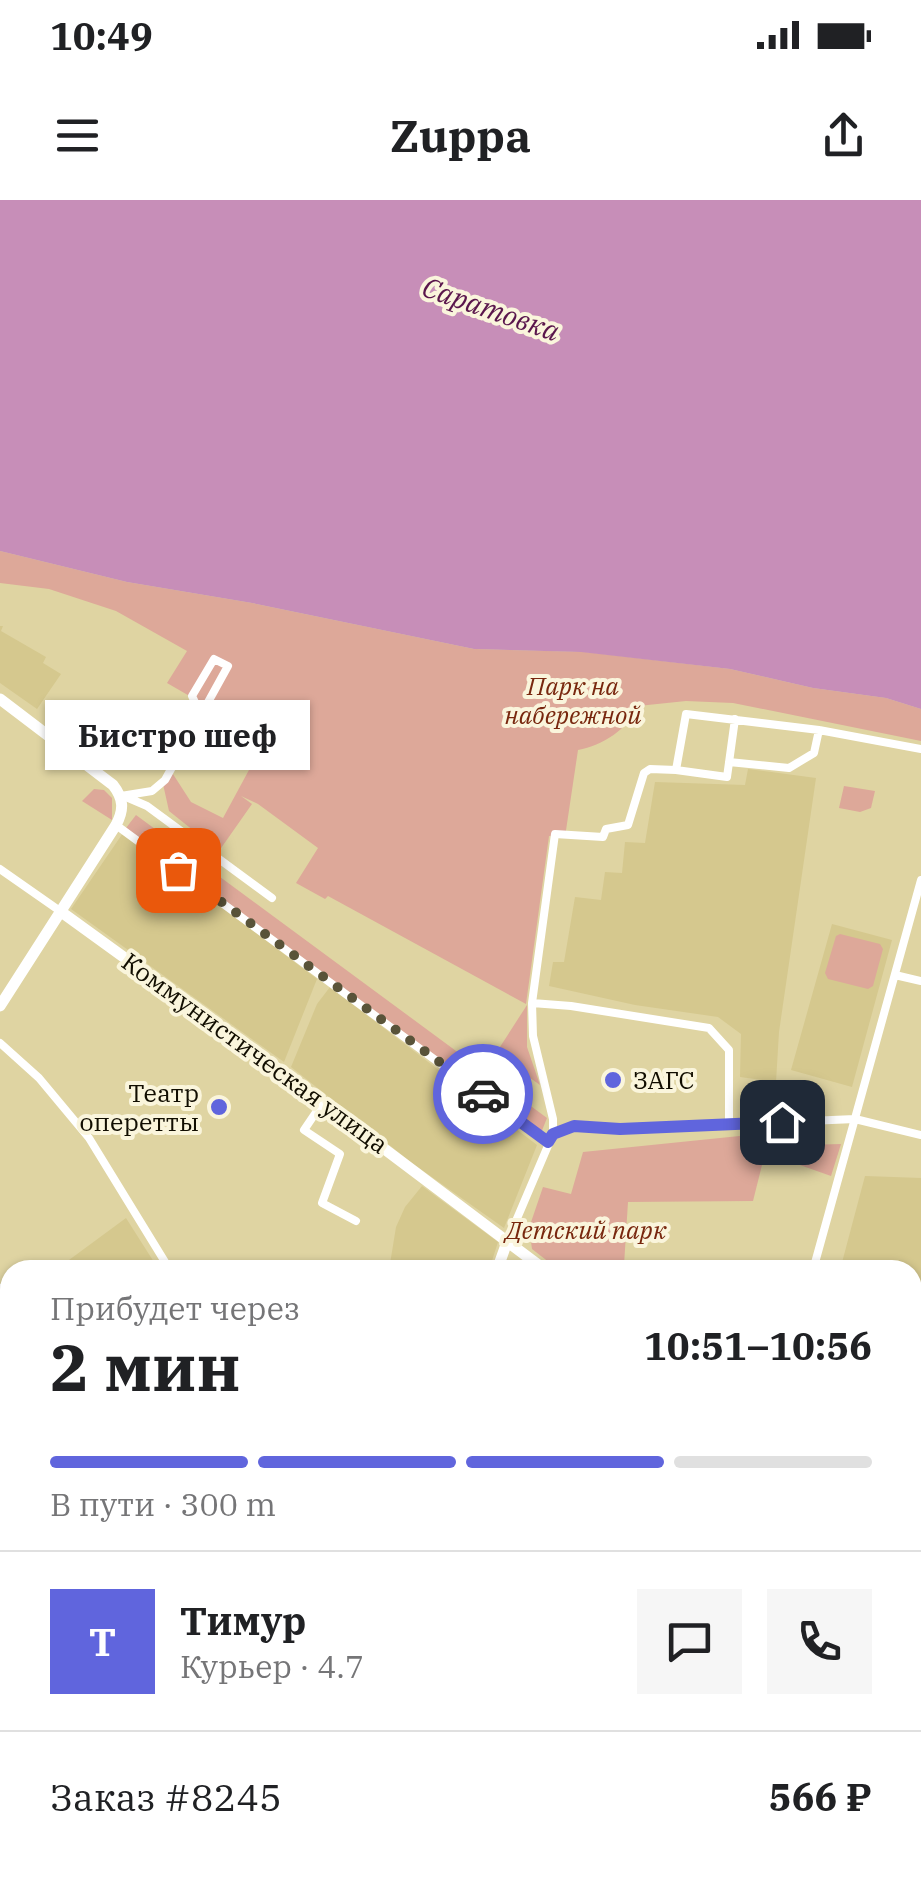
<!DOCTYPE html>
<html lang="ru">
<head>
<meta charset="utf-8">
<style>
	:root { --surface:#fff; --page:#f6f6f6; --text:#202124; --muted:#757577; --line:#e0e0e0; --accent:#6065dd }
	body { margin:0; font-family:"IBM Plex Serif",serif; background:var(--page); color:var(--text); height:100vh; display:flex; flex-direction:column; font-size:38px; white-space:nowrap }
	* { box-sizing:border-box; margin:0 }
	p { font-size:32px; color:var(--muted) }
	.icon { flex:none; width:55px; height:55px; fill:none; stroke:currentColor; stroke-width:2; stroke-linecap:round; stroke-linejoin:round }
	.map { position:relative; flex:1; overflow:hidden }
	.side { position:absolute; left:0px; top:1060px; width:922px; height:622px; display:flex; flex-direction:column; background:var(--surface); border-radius:30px 30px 0 0; box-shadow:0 2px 8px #0004 }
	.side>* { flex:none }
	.pin { position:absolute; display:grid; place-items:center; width:85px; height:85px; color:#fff; margin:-42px; border-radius:20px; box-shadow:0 5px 15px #0006 }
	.courier { position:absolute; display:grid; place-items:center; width:100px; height:100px; margin:-50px; border:8px solid #6065dd; border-radius:50%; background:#fff; color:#222; box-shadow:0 2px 12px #0007 }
	.bubble { position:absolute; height:70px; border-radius:0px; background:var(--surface); box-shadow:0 2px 8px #0004; font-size:32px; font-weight:700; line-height:70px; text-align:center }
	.summary em { font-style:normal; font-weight:700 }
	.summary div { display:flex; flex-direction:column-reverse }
	.summary { display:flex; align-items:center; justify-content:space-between; height:170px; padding:0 50px }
	h1 { font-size:65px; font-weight:700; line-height:75px }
	.bar { display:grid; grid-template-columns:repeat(4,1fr); gap:15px 10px; align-content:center; height:120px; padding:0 50px }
	.bar i { height:12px; border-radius:8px; background:var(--line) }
	.bar .selected { background:var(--accent) }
	.bar p { grid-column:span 4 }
	.line { display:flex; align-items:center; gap:25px; padding:0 50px; border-top:2px solid var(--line) }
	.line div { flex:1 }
	.round { display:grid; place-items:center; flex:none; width:105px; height:105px; border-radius:0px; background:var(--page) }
	.status { display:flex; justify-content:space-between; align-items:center; height:70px; padding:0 50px; background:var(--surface); direction:ltr }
	.status svg { height:28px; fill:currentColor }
	header { display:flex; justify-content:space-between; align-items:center; height:130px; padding:0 50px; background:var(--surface); font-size:45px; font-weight:700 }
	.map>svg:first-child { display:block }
	.built { fill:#d5c88e }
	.green { fill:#dda899 }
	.water { fill:#c78eb8 }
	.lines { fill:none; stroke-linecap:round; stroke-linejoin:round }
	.street { stroke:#fff; stroke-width:8 }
	.secondary { stroke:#fff; stroke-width:11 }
	.done { stroke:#595339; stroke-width:10; stroke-dasharray:0 18 }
	.route { stroke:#6065dd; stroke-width:12 }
	.poi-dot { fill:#6065dd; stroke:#faf5dc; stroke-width:4 }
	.labels { text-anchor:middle; stroke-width:8; stroke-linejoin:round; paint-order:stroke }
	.park-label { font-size:25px; font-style:italic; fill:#78270e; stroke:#faf5dc }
	.street-label { font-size:25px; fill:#110d00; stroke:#faf5dc }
	.poi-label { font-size:25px; fill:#110d00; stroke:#faf5dc; text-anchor:start }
	.water-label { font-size:28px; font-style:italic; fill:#5a164c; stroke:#faf5dc }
</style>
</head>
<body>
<div class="status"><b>10:49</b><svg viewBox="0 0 49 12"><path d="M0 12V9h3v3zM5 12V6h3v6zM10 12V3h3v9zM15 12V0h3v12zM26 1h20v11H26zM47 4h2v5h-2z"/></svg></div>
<header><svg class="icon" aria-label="menu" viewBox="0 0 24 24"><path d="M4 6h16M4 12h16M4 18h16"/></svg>Zuppa<svg class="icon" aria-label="share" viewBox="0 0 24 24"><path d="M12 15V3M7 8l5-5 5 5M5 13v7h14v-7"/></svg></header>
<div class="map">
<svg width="921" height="1681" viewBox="0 0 921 1681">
	<rect width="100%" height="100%" fill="#dfd4a2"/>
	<!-- built -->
	<path class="built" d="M0,426H3L1,431L46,457L43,463L61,474L37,509L0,483Z
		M748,569L816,578L779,832L776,882L740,877L741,834L718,817L635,805L549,786L553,762H564L575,697L601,700L605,672L622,673L625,642L645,643L655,582L745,585Z
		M123,633L317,779L284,862L71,709Z
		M832,724L892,740L852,887L791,870Z
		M330,787L537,945L504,1028L412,963L291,867L317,804Z
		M865,976L921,978V1091L913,1090L912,1070H840Z
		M422,986L498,1042L489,1070H389L396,1027L405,1007Z
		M126,1018L159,1070H74L77,1066L69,1060Z
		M913,1121L921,1123V1161L916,1178L921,1180V1202L913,1200Z
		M0,1148L10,1154L9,1278L0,1271Z"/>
	<!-- green -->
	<path class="green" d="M0,351L127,382L252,403L474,449L586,452L730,469L813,488L886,498L921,509V541L733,503L686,501L638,506C627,530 603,545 578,550L565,637L549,636L526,804L328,696L325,699L296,683L318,648L258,604L241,596L252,604L219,651L169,611L163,584L171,571L191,602L223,618L256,557L214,516L212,509L167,483L187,451L116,411L49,389L0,383Z
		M844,586L875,591L871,608L860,612L839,608Z
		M94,589L104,590L112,598V620L82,601Z
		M136,615L547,918L541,933L126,628Z
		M840,734L880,744L883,749L873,786L868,789L828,779L825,773L836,736Z
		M527,805V847L540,885L509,863L510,858L498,850Z
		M770,933L753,1001L628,1002L624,1065L618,1070H559L532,1049L529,1028L543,987L571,994L583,952Z
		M841,944L831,976L766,953L770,946Z"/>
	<!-- water -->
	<path class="water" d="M0,0H921V509L886,498L813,488L730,469L581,452L474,449L252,403L127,382L0,351Z"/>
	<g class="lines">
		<!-- street -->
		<path class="street" d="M729,562L789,568L814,553L819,530
			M676,570L727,577L735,519
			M121,596L152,591L165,580L228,466L214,459L192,496L201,515
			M126,597L147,606L272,698
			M116,625L548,943
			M0,669L60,711
			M895,775L921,781
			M532,803L571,806L709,828L729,850V924
			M0,843L39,878L89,938L170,1070
			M323,902L304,930L340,954L322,1003L356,1021
			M553,934L574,926L620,929L855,919L921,935
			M507,1042L553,934V919L533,836L532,803L555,634L603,637L606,629L628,625L644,573L650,569L676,570L686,514L819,530L921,549
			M813,1070L921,680
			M0,1088L10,1094
			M912,1106L921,1108
			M912,1277L921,1245
			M0,1411L10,1432
			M912,1507L921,1509
			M912,1601L921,1594
			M174,1672L180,1681
			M620,1672L644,1679
			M806,1681L809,1672
			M892,1681L894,1672"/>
		<!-- secondary -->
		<path class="secondary" d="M0,499L113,585C124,599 124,610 116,625L0,806
			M60,711L285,874L545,1070
			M497,1070L507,1042
			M912,1251L921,1253
			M0,1288L10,1295
			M223,1681L234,1672
			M417,1681L419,1672"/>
	</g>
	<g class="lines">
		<!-- done -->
		<path class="done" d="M178,670L483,894"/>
		<!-- route -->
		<path class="route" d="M483,894L548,942L553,934L574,926L620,929L782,922"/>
	</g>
	<!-- markers -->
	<g class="poi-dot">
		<circle cx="613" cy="880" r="10"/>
		<circle cx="219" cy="907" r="10"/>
	</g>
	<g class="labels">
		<!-- park labels -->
		<g class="park-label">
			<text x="573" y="495">Парк на<tspan x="573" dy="29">набережной</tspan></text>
			<text x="586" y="1039">Детский парк</text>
		</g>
		<!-- street labels -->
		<g class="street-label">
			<text transform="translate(255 853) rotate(36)" y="9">Коммунистическая улица</text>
		</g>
		<!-- poi labels -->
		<g class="poi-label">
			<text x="633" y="889">ЗАГС</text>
			<text x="199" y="902" text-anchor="end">Театр<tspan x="199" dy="29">оперетты</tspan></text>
		</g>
		<!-- water labels -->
		<g class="water-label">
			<text transform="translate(491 109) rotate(19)" y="10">Саратовка</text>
		</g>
	</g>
</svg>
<div class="pin" style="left:178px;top:670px;background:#ea580c"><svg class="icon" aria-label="bag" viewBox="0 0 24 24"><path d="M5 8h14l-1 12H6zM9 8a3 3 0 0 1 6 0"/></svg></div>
<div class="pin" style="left:782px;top:922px;background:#1f2937"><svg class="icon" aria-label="home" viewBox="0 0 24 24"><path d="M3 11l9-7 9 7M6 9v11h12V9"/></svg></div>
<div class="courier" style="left:483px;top:894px"><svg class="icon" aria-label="car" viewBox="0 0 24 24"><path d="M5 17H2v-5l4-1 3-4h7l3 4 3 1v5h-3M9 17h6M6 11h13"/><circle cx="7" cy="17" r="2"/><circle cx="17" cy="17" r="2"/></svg></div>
<div class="bubble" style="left:45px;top:500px;width:265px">Бистро шеф</div>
<section class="side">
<div class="summary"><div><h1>2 мин</h1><p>Прибудет через</p></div><em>10:51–10:56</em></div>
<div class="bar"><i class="selected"></i><i class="selected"></i><i class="selected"></i><i></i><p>В пути · 300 m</p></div>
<div class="line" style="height:180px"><b class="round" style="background:var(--accent);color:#fff">Т</b><div><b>Тимур</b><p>Курьер · 4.7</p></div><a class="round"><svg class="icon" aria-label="chat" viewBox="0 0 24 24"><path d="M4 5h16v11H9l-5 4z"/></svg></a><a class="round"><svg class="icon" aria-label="phone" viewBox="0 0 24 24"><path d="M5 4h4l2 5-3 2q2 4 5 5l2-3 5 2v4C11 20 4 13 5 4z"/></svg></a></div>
<div class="line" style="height:130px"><div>Заказ #8245</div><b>566 ₽</b></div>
</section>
</div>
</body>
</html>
